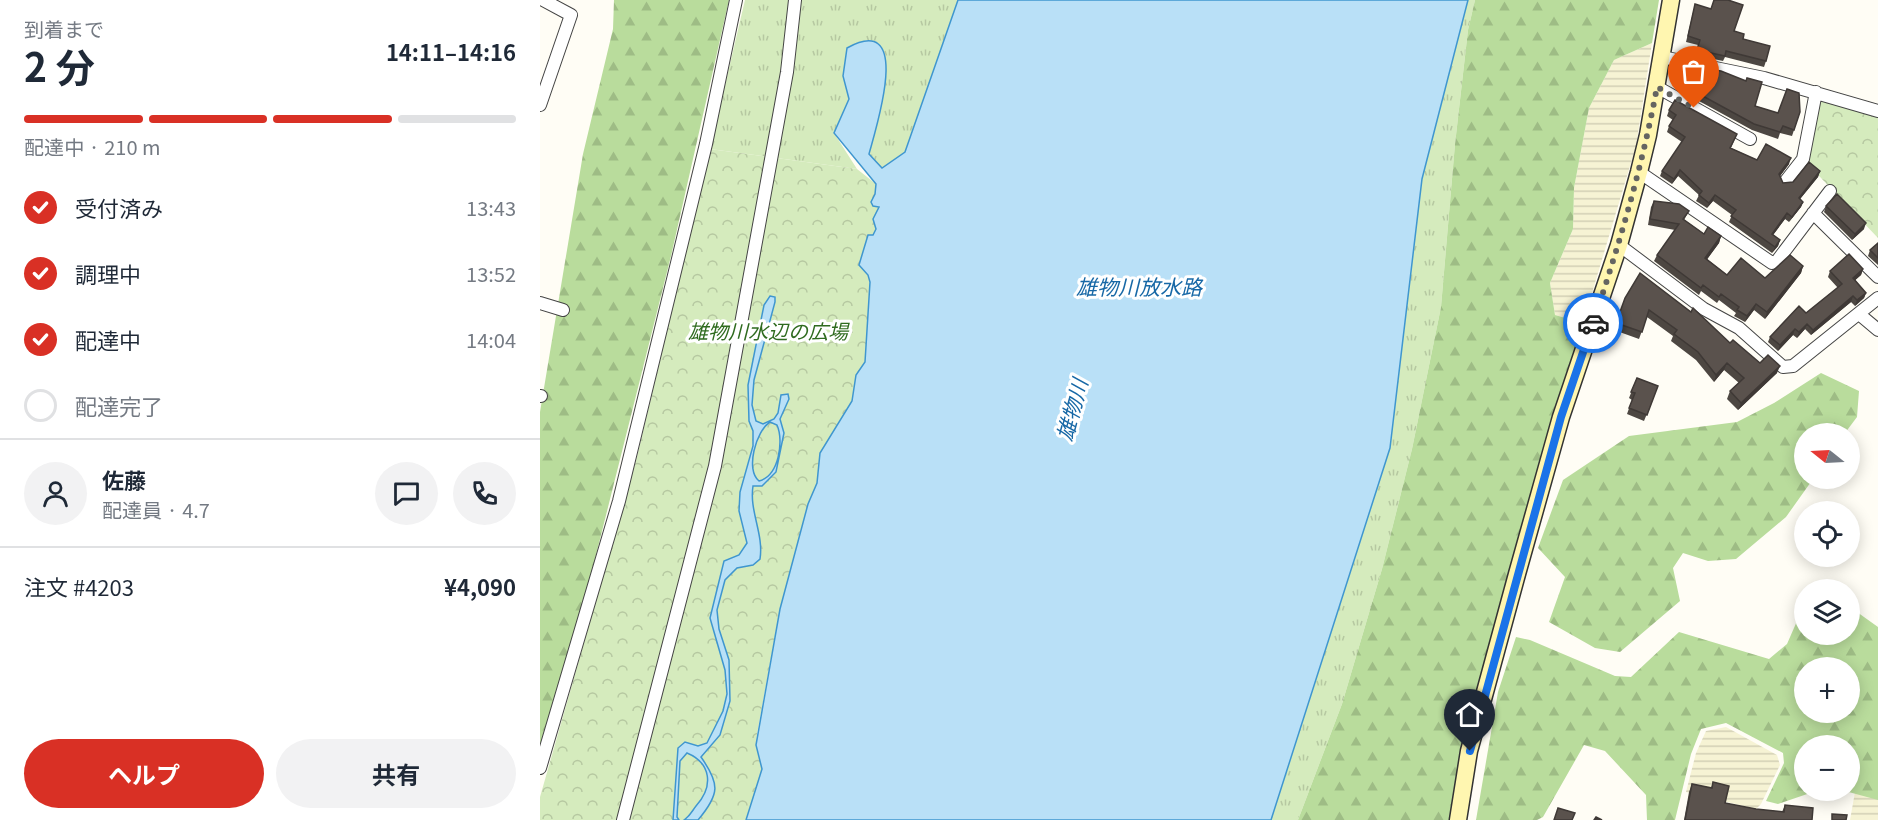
<!DOCTYPE html>
<html lang="ja">
<head>
<meta charset="utf-8">
<style>
	:root { --surface:#fff; --page:#f2f2f3; --text:#1f2937; --muted:#747a83; --line:#e0e1e3; --accent:#d93025 }
	body { margin:0; font-family:Georgia,"Noto Sans JP",serif; background:var(--page); color:var(--text); height:100vh; display:flex; flex-direction:column; font-size:22px; white-space:nowrap }
	* { box-sizing:border-box; margin:0 }
	p { font-size:20px; color:var(--muted) }
	.icon { flex:none; width:33px; height:33px; fill:none; stroke:currentColor; stroke-width:2; stroke-linecap:round; stroke-linejoin:round }
	.map { position:relative; flex:1; overflow:hidden }
	.side { display:flex; flex-direction:column; background:var(--surface); width:540px }
	.side>* { flex:none }
	.needle { width:39px; rotate:288deg }
	.buttons { position:absolute; left:1254px; top:423px; display:grid; gap:12px }
	.buttons a { display:grid; place-items:center; width:66px; height:66px; border-radius:50%; background:var(--surface); box-shadow:0 3px 15px #0003; font-size:30px }
	.pin { position:absolute; display:grid; place-items:center; width:51px; height:51px; color:#fff; margin:-62px -26px; border-radius:50% 50% 50% 0; rotate:-45deg; box-shadow:0 0 6px #0007 }
	.pin .icon { rotate:45deg }
	.courier { position:absolute; display:grid; place-items:center; width:60px; height:60px; margin:-30px; border:4px solid #1a73e8; border-radius:50%; background:#fff; color:#222; box-shadow:0 2px 8px #0007 }
	.head em { font-style:normal; font-weight:700 }
	.head div { display:flex; flex-direction:column-reverse }
	.head { display:flex; align-items:center; justify-content:space-between; height:102px; padding:0 24px }
	h1 { font-size:39px; font-weight:700; line-height:45px }
	.bar { display:grid; grid-template-columns:repeat(4,1fr); gap:9px 6px; align-content:center; height:72px; padding:0 24px }
	.bar i { height:8px; border-radius:4px; background:var(--line) }
	.bar .selected { background:var(--accent) }
	.bar p { grid-column:span 4 }
	.line { display:flex; align-items:center; gap:15px; padding:0 24px; border-top:2px solid var(--line) }
	.line div { flex:1 }
	.round { display:grid; place-items:center; flex:none; width:63px; height:63px; border-radius:32px; background:var(--page) }
	ol { padding:0 24px; list-style:none }
	li { display:flex; align-items:center; gap:18px; height:66px }
	li p { margin-inline-start:auto }
	li .icon { padding:6px; border-radius:50%; background:var(--accent); color:#fff; stroke-width:4 }
	li:last-child { color:var(--muted) }
	li i { width:33px; height:33px; border:3px solid var(--line); border-radius:50% }
	.button { display:flex; gap:12px; margin-top:auto; padding:12px 24px }
	.button a { flex:1; height:69px; border-radius:36px; background:var(--accent); color:#fff; font-size:24px; font-weight:700; line-height:69px; text-align:center }
	.button a+a { background:var(--page); color:var(--text) }
	main { display:flex; flex:1; min-height:0 }
	.map>svg:first-child { display:block }
	.farmland { fill:url(#farmland-rules) }
	.grass { fill:url(#grass-tufts) }
	.forest { fill:url(#forest-firs); fill-rule:evenodd }
	.park { fill:url(#park-crowns) }
	.water { fill:#b9e0f7; stroke:#3f96cf; stroke-width:1.5; fill-rule:evenodd }
	.lines { fill:none; stroke-linecap:round; stroke-linejoin:round }
	.street-casing { stroke:#444; stroke-width:14 }
	.secondary-casing { stroke:#333; stroke-width:19 }
	.street { stroke:#fff; stroke-width:12 }
	.secondary { stroke:#fff6b0; stroke-width:16 }
	.wall { fill:#4d4742 }
	.shaded-wall { fill:#3f3936 }
	.building { fill:#5a524d; stroke:#3f3936; stroke-width:1.5 }
	.done { stroke:#646461; stroke-width:6; stroke-dasharray:0 10.8 }
	.route { stroke:#1a73e8; stroke-width:8 }
	.labels { text-anchor:middle; stroke-width:6; stroke-linejoin:round; paint-order:stroke }
	.park-label { font-size:20px; font-style:italic; fill:#2f6b1f; stroke:#fff }
	.water-label { font-size:21px; font-style:italic; fill:#1768a6; stroke:#fff }
</style>
</head>
<body>
<main>
<section class="side">
<div class="head"><div><h1>2 分</h1><p>到着まで</p></div><em>14:11–14:16</em></div>
<div class="bar"><i class="selected"></i><i class="selected"></i><i class="selected"></i><i></i><p>配達中 · 210 m</p></div>
<ol>
<li><svg class="icon" aria-label="check" viewBox="0 0 24 24"><path d="M5 12l5 5 9-10"/></svg>受付済み<p>13:43</p></li>
<li><svg class="icon" aria-label="check" viewBox="0 0 24 24"><path d="M5 12l5 5 9-10"/></svg>調理中<p>13:52</p></li>
<li><svg class="icon" aria-label="check" viewBox="0 0 24 24"><path d="M5 12l5 5 9-10"/></svg>配達中<p>14:04</p></li>
<li><i></i>配達完了</li>
</ol>
<div class="line" style="height:108px"><a class="round"><svg class="icon" aria-label="person" viewBox="0 0 24 24"><circle cx="12" cy="8" r="4"/><path d="M4 21q1-7 8-7t8 7"/></svg></a><div><b>佐藤</b><p>配達員 · 4.7</p></div><a class="round"><svg class="icon" aria-label="chat" viewBox="0 0 24 24"><path d="M4 5h16v11H9l-5 4z"/></svg></a><a class="round"><svg class="icon" aria-label="phone" viewBox="0 0 24 24"><path d="M5 4h4l2 5-3 2q2 4 5 5l2-3 5 2v4C11 20 4 13 5 4z"/></svg></a></div>
<div class="line" style="height:78px"><div>注文 #4203</div><b>¥4,090</b></div>
<div class="button"><a>ヘルプ</a><a>共有</a></div>
</section>
<div class="map">
<svg width="1338" height="820" viewBox="0 0 1338 820">
	<defs>
		<pattern id="farmland-rules" width="6" height="5" patternUnits="userSpaceOnUse" patternTransform="scale(1.5)"><rect width="6" height="5" fill="#f6f3d4"/><path d="M0 2.5h6" fill="none" stroke="#d2cfb5"/></pattern>
		<pattern id="grass-tufts" width="24" height="20" patternUnits="userSpaceOnUse" patternTransform="scale(1.5)"><rect width="24" height="20" fill="#d5ebbd"/><path d="M3 7l-1-3M5 7V3M7 7l1-3M15 17l-1-3M17 17v-4M19 17l1-3" fill="none" stroke="#b6c8a1"/></pattern>
		<pattern id="forest-firs" width="22" height="20" patternUnits="userSpaceOnUse" patternTransform="scale(1.5)"><rect width="22" height="20" fill="#b9dc9c"/><path d="M5 1l3.5 6h-7zM16 11l3.5 6h-7z" fill="#9ebc85"/></pattern>
		<pattern id="park-crowns" width="20" height="18" patternUnits="userSpaceOnUse" patternTransform="scale(1.5)"><rect width="20" height="18" fill="#d5ebbd"/><path d="M2 6a3 3 0 1 1 6 0M12 15a3 3 0 1 1 6 0" fill="none" stroke="#b6c8a1"/></pattern>
	</defs>
	<rect width="100%" height="100%" fill="#fffdf5"/>
	<!-- farmland -->
	<path class="farmland" d="M1112,43L1096,146L1043,323L1015,315L1010,283L1033,229L1034,188L1049,108L1074,60Z
		M1186,727L1237,755L1240,765L1221,804L1216,809L1146,792L1156,753L1166,731Z
		M1338,787V820H1310L1315,792Z"/>
	<!-- grass -->
	<path class="grass" d="M205,0H418L365,152L342,168L328,154C336,129 374,10 307,48L303,76L309,99L294,133L317,169L170,149Z
		M928,0H935L928,30L915,144L901,307L872,449L842,569L802,704L758,820H731L850,448L882,179Z"/>
	<!-- forest -->
	<path class="forest" d="M74,0H189L131,256L52,571L0,745V412L43,154L73,29Z
		M935,0H1119L1112,43L1074,60L1049,108L1034,188L1033,229L1010,283L1015,315L1043,323L955,623L912,820H758L802,704L842,569L872,449L901,307L915,144L928,30Z
		M1281,373L1319,391L1317,417L1305,433L1264,434V478L1273,479L1246,517L1196,559L1168,561L1143,553L1133,568L1140,601L1080,652L1055,648L1009,622L1025,577L998,548L1023,480L1089,436L1197,422L1234,403Z
		M1264,605V634H1310V607L1338,627V800L1305,791L1310,790V746H1264V790L1276,791L1238,804L1226,801L1244,763L1243,753L1186,723L1161,729L1151,754L1135,820H1107L1106,795L1065,751L1044,745L1003,817L997,820H936L958,692L976,637L990,640L1075,676L1091,677L1139,632L1229,659L1247,644ZM1264,668H1310V712H1264Z"/>
	<!-- park -->
	<path class="park" d="M1276,92L1338,111V238L1263,159Z
		M170,149L317,169L336,184L340,207L336,229L319,265L328,275L330,282L325,362L316,375L312,401L280,453L277,483L268,504L240,609L217,734L216,745L222,769L206,820H0V797L97,457Z"/>
	<!-- water -->
	<path class="water" d="M418,0H928L882,179L850,448L731,820H206L222,769L216,745L240,609L268,504L277,483L280,453L312,401L316,375L325,362L330,282L328,275L319,265L328,235H333L336,229L333,219L339,207L333,206L331,202L335,194L336,184L294,133L309,99L303,76L307,48C374,11 336,128 329,154L342,168L365,152Z
		M230,296L235,297V302L214,380L212,405L216,421L223,424L234,419L238,413L241,395L248,394L249,399L240,419L244,433L236,472L222,486H213C209,511 224,534 220,559L213,565L197,568L185,580L177,610L179,629L189,660L190,701L180,735L161,757C180,784 180,794 158,820H144C150,816 152,811 156,806C174,786 171,763 147,753L140,761L137,817L139,820H133L138,748L145,742L158,746L167,743L183,711L187,694L185,670L170,618L184,561L199,555L207,543L199,511L200,492L213,446V431L209,421L208,385L224,305ZM230,422L237,425C244,441 239,476 219,481C205,470 216,431 230,422Z"/>
	<g class="lines">
		<defs>
			<path id="street" d="M1122,57L1224,78L1338,111
				M1117,87L1210,139
				M0,105L31,15L3,0
				M1099,172L1232,263L1237,261L1290,191
				M1245,182L1263,159L1276,92
				M1273,213L1338,277
				M1079,245L1164,309L1199,328L1243,367L1253,366L1338,298
				M0,303L23,310
				M1319,314L1338,330
				M0,396H1
				M0,768L79,501L166,144L196,0
				M83,820L175,466L247,72L255,0"/>
			<path id="secondary" d="M918,820L929,751L977,574L1021,417L1079,245L1099,172L1108,135L1131,0"/>
		</defs>
		<!-- street casing -->
		<use href="#street" class="street-casing"/>
		<!-- secondary casing -->
		<use href="#secondary" class="secondary-casing"/>
		<!-- street -->
		<use href="#street" class="street"/>
		<!-- secondary -->
		<use href="#secondary" class="secondary"/>
	</g>
	<!-- wall -->
	<path class="wall" d="M1155,4L1194,31L1203,39L1226,61L1224,67L1185,57L1183,61L1155,55L1158,45L1146,42Z
		M1143,65L1215,106L1238,113L1260,112L1252,136L1240,133L1238,139L1212,130L1137,89Z
		M1129,110L1197,134L1191,148L1217,160L1249,164L1240,176L1243,183L1253,182L1280,171L1278,177L1260,199L1263,202L1261,207L1249,222L1245,219L1233,235L1240,240L1238,246L1232,253L1189,222L1192,215L1173,201L1167,208L1156,201L1159,195L1138,176L1132,184L1120,176L1122,171L1142,142L1127,132L1129,126L1133,120L1127,116Z
		M1114,201L1149,211L1144,220L1164,234L1181,236L1179,243L1167,259L1187,275L1225,278L1263,266L1261,273L1225,319L1214,310L1205,322L1194,316L1196,313L1179,300L1177,303L1161,291L1159,295L1114,261L1117,255L1135,230L1108,225L1111,207Z
		M1286,206L1324,229L1312,240L1284,212Z
		M1338,243V265L1328,256L1330,250Z
		M1323,269L1321,275L1315,280L1326,293L1324,298L1315,306L1311,302L1271,335L1265,329L1257,338L1253,335L1238,351L1228,342L1230,337L1266,313L1298,288L1288,277L1290,271Z
		M1085,298L1190,343L1220,363L1237,373L1198,410L1187,399L1190,391L1199,383L1184,370L1174,382L1156,360L1131,341L1133,336L1107,317L1099,339L1074,330Z
		M1097,378L1118,386L1104,421L1087,414L1092,400L1089,398Z
		M1173,782L1185,803L1216,809L1242,812L1245,805L1272,820H1144L1149,792L1152,784L1171,788Z"/>
	<!-- shaded-wall -->
	<path class="shaded-wall" d="M1251,158L1249,164L1237,180L1239,174Z
		M1140,170L1138,176L1132,184L1134,179Z
		M1280,171L1278,177L1256,204L1259,198Z
		M1175,195L1173,201L1167,208L1169,203Z
		M1263,202L1261,207L1249,222L1252,217Z
		M1247,213L1245,219L1230,239L1232,234Z
		M1326,223L1324,229L1312,240L1315,234Z
		M1181,236L1179,243L1163,265L1165,258Z
		M1240,240L1238,246L1232,253L1235,247Z
		M1263,266L1261,273L1225,319L1227,312Z
		M1323,269L1321,275L1311,284L1313,278Z
		M1326,293L1324,298L1315,306L1317,300Z
		M1313,296L1311,302L1271,335L1273,330Z
		M1216,304L1214,310L1205,322L1207,316Z
		M1267,324L1265,329L1257,338L1259,332Z
		M1255,329L1253,335L1238,351L1240,345Z
		M1187,363L1184,370L1174,382L1176,375Z
		M1240,366L1237,373L1198,410L1201,403Z"/>
	<!-- building -->
	<path class="building" d="M1174,0H1188L1203,5L1194,31L1204,34L1203,39L1230,46L1226,61L1186,51L1185,56L1157,50L1160,40L1148,36L1155,4L1171,9Z
		M1143,65L1181,71L1206,81L1207,78L1222,82L1215,106L1238,113L1247,89L1259,93L1260,112L1254,130L1243,126L1240,132L1214,124L1139,83Z
		M1135,100L1197,134L1190,148L1217,160L1226,144L1251,158L1239,174L1243,183L1253,182L1269,162L1280,171L1259,198L1263,202L1252,217L1247,213L1232,234L1240,240L1235,247L1191,216L1196,210L1175,195L1169,203L1159,195L1162,191L1140,170L1134,179L1122,171L1145,137L1129,126L1136,115L1129,110Z
		M1297,194L1326,223L1315,234L1286,206Z
		M1114,201L1139,204L1149,211L1143,219L1164,234L1168,227L1181,236L1165,258L1187,275L1201,258L1225,278L1250,255L1263,266L1227,312L1216,304L1207,316L1197,310L1199,307L1181,294L1179,297L1163,285L1161,288L1117,255L1139,224L1110,219Z
		M1338,243V258L1330,250Z
		M1309,254L1323,269L1313,278L1326,293L1317,300L1313,296L1273,330L1267,324L1259,332L1255,329L1240,345L1230,337L1259,306L1266,313L1302,284L1290,271Z
		M1100,273L1151,312L1153,308L1190,343L1193,340L1220,363L1228,355L1240,366L1201,403L1190,391L1204,378L1187,363L1176,375L1158,352L1134,334L1137,330L1109,310L1102,332L1076,323L1085,298Z
		M1097,378L1118,386L1107,415L1089,408L1095,393L1091,392Z
		M1173,782L1189,786L1185,803L1216,809L1244,812L1245,805L1273,808L1272,820H1145L1152,784L1172,788Z
		M1018,808L1035,813L1032,820H1014Z
		M1292,814L1307,815L1306,820H1292Z
		M1056,817L1062,820H1054Z"/>
	<g class="lines">
		<!-- done -->
		<path class="done" d="M1053,323C1079,245 1102,168 1117,87L1154,108"/>
		<!-- route -->
		<path class="route" d="M930,751L1021,417L1053,323"/>
	</g>
	<g class="labels">
		<!-- park labels -->
		<g class="park-label">
			<text x="228" y="339">雄物川水辺の広場</text>
		</g>
		<!-- water labels -->
		<g class="water-label">
			<text x="599" y="295">雄物川放水路</text>
			<text transform="translate(533 410) rotate(-75)" y="7">雄物川</text>
		</g>
	</g>
</svg>
<div class="buttons">
<a><svg class="needle" viewBox="-14 -14 28 28"><path d="M0-13l5 13h-10z" fill="#e53935"/><path d="M0 13l5-13h-10z" fill="#747a83"/></svg></a>
<a><svg class="icon" aria-label="locate" viewBox="0 0 24 24"><circle cx="12" cy="12" r="6"/><path d="M12 2v4M12 18v4M2 12h4M18 12h4"/></svg></a>
<a><svg class="icon" aria-label="layers" viewBox="0 0 24 24"><path d="M12 4l9 5-9 5-9-5zM3 14l9 5 9-5"/></svg></a>
<a>+</a>
<a>−</a>
</div>
<div class="pin" style="left:1154px;top:108px;background:#ea580c"><svg class="icon" aria-label="bag" viewBox="0 0 24 24"><path d="M5 8h14l-1 12H6zM9 8a3 3 0 0 1 6 0"/></svg></div>
<div class="pin" style="left:930px;top:751px;background:#1f2937"><svg class="icon" aria-label="home" viewBox="0 0 24 24"><path d="M3 11l9-7 9 7M6 9v11h12V9"/></svg></div>
<div class="courier" style="left:1053px;top:323px"><svg class="icon" aria-label="car" viewBox="0 0 24 24"><path d="M5 17H2v-5l4-1 3-4h7l3 4 3 1v5h-3M9 17h6M6 11h13"/><circle cx="7" cy="17" r="2"/><circle cx="17" cy="17" r="2"/></svg></div>
</div>
</main>
</body>
</html>
